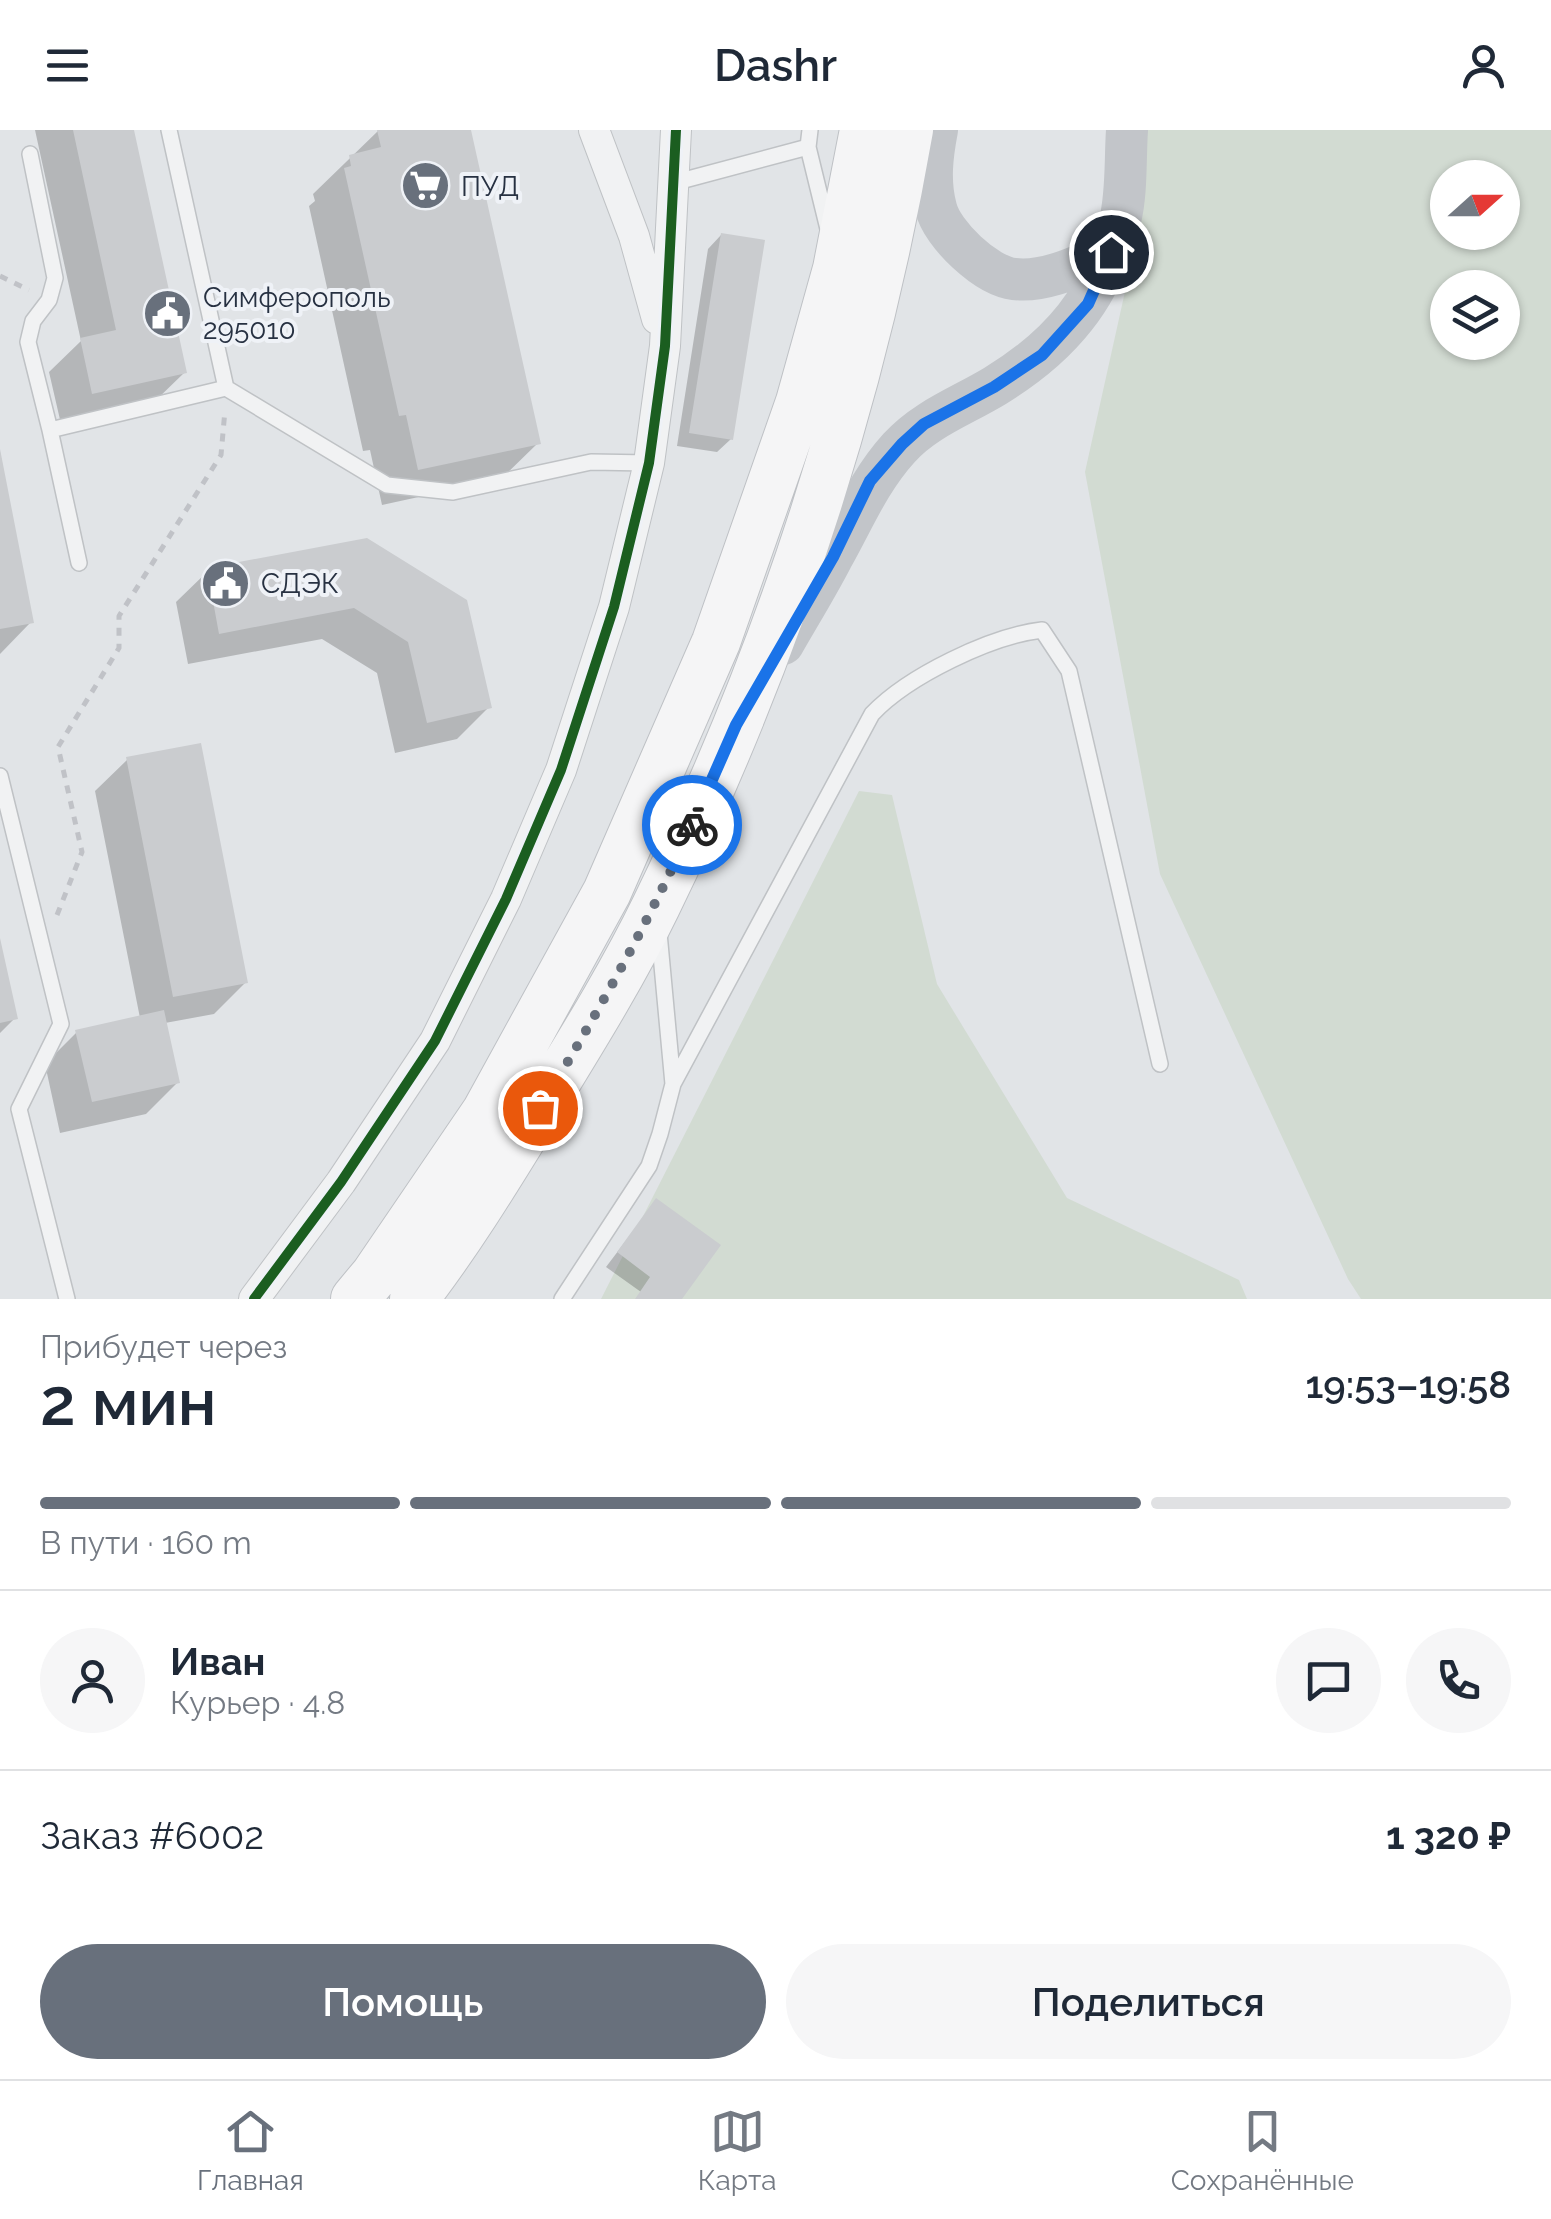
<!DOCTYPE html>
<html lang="ru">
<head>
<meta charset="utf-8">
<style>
	:root { --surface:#fff; --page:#f6f6f7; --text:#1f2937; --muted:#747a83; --line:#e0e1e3; --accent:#68707c }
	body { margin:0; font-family:Raleway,sans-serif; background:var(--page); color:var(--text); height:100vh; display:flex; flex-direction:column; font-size:38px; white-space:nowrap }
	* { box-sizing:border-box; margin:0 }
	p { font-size:32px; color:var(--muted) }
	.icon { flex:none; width:55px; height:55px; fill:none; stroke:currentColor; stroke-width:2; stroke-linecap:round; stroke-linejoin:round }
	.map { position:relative; height:1169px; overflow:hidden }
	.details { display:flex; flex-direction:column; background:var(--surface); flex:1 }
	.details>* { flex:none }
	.needle { width:65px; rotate:69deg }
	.fabs { position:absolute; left:1430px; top:30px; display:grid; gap:20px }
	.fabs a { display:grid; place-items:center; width:90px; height:90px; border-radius:50%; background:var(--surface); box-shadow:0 2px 8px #0004; font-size:50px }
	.pin { position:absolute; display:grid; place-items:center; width:85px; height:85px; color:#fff; margin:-42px; border:5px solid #fff; border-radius:50%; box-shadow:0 2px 10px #0007 }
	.courier { position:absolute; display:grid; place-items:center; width:100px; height:100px; margin:-50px; border:8px solid #1a73e8; border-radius:50%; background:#fff; color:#222; box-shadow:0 2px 12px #0007 }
	.summary em { font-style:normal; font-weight:600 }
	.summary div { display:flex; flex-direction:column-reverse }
	.summary { display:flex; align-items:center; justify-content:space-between; height:170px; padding:0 40px }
	h1 { font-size:65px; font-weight:600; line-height:75px }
	.bar { display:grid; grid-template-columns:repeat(4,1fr); gap:15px 10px; align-content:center; height:120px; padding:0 40px }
	.bar i { height:12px; border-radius:8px; background:var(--line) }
	.bar .current { background:var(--accent) }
	.bar p { grid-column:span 4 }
	.line { display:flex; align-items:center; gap:25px; padding:0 40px; border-top:2px solid var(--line) }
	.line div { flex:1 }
	.round { display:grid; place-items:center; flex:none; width:105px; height:105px; border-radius:52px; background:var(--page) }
	.primary-button { display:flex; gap:20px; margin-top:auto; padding:20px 40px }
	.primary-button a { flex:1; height:115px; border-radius:60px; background:var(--accent); color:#fff; font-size:40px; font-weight:600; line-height:115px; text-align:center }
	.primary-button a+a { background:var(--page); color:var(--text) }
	header { display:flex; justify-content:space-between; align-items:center; height:130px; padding:0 40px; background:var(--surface); font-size:45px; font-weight:600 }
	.menu { display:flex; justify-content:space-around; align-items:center; height:140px; border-top:2px solid var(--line); background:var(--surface); font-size:28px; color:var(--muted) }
	.menu a { display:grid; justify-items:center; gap:5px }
	.menu .current { color:var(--accent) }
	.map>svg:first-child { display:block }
	.green { fill:#d2dbd2; fill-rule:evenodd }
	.shadow { fill:#0003 }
	.building { fill:#cacccf }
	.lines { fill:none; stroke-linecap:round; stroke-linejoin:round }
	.lane-casing { stroke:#bfc2c5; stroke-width:18 }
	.street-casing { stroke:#bfc2c5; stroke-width:32 }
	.primary-casing { stroke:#bec1c5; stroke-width:50 }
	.path { stroke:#c0c2c7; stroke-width:5; stroke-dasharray:8 8; stroke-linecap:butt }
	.lane { stroke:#f1f2f3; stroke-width:15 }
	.street { stroke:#f1f2f3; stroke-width:30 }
	.secondary { stroke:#c2c5c9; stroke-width:42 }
	.primary { stroke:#f5f5f6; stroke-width:48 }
	.cycleway-casing { stroke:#eff2f7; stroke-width:16 }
	.cycleway { stroke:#1b5e20; stroke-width:10 }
	.done { stroke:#68707c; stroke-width:10; stroke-dasharray:0 18 }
	.route { stroke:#1a73e8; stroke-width:12 }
	.labels { text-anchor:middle; stroke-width:8; stroke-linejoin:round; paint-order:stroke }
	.poi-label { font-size:28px; fill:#273142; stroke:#eff2f7; text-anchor:start }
</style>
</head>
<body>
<header><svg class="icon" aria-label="menu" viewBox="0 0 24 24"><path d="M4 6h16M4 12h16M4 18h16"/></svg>Dashr<svg class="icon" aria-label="person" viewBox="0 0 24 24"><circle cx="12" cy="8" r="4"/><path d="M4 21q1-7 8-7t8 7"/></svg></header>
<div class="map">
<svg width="1551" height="1169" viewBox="0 0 1551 1169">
	<rect width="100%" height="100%" fill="#e1e4e7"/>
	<!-- green -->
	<path class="green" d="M1145,0H1551V1169H1361L1348,1149L1160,744L1085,342L1138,103ZM1448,48H1502V102H1448ZM1448,158H1502V212H1448Z
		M859,661L892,665L937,854L1067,1068L1239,1150L1247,1169H601Z"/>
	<!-- shadow -->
	<path class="shadow" d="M35,0H131L184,243L152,274L61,294L49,242L81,211Z
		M385,0H457L538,313L501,349L382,375L370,320L363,321L309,76L315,71L313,64L378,1Z
		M721,105L731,309L717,322L677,316L708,119Z
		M0,322L31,492L0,524Z
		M367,410L489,577L457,609L395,623L377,543L322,509L188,534L176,472L208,441Z
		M127,630L246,852L214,884L165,893L178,952L146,984L60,1003L45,934L77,902L140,888L95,661Z
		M0,811L15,888L0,903Z
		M656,1071L679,1169H636L641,1162L606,1137Z"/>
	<!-- building -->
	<path class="building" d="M73,0H134L187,243L92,264L80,208L116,200Z
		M377,0H471L541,314L418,340L406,285L399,286L344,38L351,36L349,25L381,17Z
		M721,103L765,110L733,310L689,303Z
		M0,319L34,493L0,499Z
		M367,408L467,470L492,578L427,593L408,512L354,478L219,504L207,438Z
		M201,613L248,853L173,867L126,627Z
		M0,808L18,889L0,893Z
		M164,880L180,953L92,972L75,900Z
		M656,1068L721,1115L682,1169H635L650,1147L617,1122Z"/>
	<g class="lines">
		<defs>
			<path id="lane" d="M169,0L226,258L387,355L453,362L591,332L649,333
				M810,0L808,17L829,103
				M30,24L55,148L49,170L33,191L28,212L50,300
				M673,53L808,17
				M79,433L50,300L226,258
				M0,646L61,894L19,979L67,1169
				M673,954L872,584C908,546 991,506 1042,500L1069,541L1160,934
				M562,1169L649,1036L660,1004L673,954L659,803"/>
			<path id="street" d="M594,0L634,106L657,189
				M254,1169L341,1052L435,911L506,769L561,640L614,477L649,333L665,216L676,0"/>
			<path id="primary" d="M355,1169L375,1145L486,982L607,762L716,512L800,272L837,139L864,0
				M414,1169C461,1108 499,1045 539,980C580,913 622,846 656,776C776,530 862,270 909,0"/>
		</defs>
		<!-- lane casing -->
		<use href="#lane" class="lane-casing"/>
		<!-- street casing -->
		<use href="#street" class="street-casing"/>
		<!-- primary casing -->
		<use href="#primary" class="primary-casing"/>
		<!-- path -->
		<path class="path" d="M0,146L29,160
			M57,785L82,722L58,617L119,518V486L221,325L225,280"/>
		<!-- lane -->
		<use href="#lane" class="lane"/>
		<!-- street -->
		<use href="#street" class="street"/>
		<!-- secondary -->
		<path class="secondary" d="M937,0C932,26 929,52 936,78C942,104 986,146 1014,149C1047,153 1082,134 1111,122
			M783,514C799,486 817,457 832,428C854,389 869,351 899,318C925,289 962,276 995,256C1059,217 1103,167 1120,91C1127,63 1125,30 1127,0"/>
		<!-- primary -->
		<use href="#primary" class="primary"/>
		<defs>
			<path id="cycleway" d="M254,1169L341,1052L435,911L506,769L561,640L614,477L649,333L665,216L676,0"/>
		</defs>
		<!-- cycleway casing -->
		<use href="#cycleway" class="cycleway-casing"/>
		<!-- cycleway -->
		<use href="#cycleway" class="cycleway"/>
	</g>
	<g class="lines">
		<!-- done -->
		<path class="done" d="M540,978C596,886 648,794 692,695"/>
		<!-- route -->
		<path class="route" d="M692,695L736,595L833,427L870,351L902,314L924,294L994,257L1042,225L1088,174L1111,122"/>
	</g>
	<!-- icons -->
	<defs>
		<symbol id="supermarket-disc" viewBox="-11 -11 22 22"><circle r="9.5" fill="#68707c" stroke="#eff2f7"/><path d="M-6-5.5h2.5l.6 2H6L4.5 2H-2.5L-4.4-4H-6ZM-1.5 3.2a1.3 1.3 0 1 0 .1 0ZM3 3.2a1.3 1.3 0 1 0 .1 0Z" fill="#fff"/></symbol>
		<symbol id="civic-disc" viewBox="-11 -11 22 22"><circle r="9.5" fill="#68707c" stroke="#eff2f7"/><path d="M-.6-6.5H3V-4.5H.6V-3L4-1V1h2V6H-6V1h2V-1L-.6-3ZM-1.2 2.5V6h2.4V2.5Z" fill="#fff"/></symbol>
	</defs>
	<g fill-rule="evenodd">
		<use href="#supermarket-disc" x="398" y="28" width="55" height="55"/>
		<use href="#civic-disc" x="140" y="156" width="55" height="55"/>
		<use href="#civic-disc" x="198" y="426" width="55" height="55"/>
	</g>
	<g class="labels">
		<!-- poi labels -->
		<g class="poi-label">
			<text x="461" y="66">ПУД</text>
			<text x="203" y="177">Симферополь<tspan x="203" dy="32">295010</tspan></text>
			<text x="261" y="463">СДЭК</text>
		</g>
	</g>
</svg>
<div class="fabs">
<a><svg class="needle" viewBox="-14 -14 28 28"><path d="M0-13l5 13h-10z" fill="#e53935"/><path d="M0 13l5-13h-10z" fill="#747a83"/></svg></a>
<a><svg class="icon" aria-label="layers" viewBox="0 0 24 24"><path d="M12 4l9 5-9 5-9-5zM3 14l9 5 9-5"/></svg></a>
</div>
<div class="pin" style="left:540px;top:978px;background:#ea580c"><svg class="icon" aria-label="bag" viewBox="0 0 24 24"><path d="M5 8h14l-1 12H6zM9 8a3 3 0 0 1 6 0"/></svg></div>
<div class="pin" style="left:1111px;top:122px;background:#1f2937"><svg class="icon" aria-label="home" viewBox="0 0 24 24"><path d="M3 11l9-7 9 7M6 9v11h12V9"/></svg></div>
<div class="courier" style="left:692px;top:695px"><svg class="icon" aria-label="bike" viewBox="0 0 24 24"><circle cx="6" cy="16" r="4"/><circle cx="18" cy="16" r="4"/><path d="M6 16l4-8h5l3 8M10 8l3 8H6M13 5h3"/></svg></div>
</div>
<section class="details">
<div class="summary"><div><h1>2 мин</h1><p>Прибудет через</p></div><em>19:53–19:58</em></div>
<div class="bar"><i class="current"></i><i class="current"></i><i class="current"></i><i></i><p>В пути · 160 m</p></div>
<div class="line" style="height:180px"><a class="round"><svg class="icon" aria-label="person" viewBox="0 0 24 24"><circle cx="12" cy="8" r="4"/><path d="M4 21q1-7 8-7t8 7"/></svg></a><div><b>Иван</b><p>Курьер · 4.8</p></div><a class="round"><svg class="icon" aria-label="chat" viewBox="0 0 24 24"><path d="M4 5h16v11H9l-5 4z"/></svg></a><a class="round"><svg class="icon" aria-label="phone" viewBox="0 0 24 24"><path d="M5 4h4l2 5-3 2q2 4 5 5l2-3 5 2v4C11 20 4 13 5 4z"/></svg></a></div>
<div class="line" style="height:130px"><div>Заказ #6002</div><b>1 320 ₽</b></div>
<div class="primary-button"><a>Помощь</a><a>Поделиться</a></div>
</section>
<nav class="menu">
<a class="current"><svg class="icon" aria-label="home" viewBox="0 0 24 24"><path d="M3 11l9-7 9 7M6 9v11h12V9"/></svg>Главная</a>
<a><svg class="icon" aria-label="map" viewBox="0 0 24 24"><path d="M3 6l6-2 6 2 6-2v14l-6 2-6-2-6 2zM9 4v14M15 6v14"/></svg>Карта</a>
<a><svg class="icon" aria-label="saved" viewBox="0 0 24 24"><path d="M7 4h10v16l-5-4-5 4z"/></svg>Сохранённые</a>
</nav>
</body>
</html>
